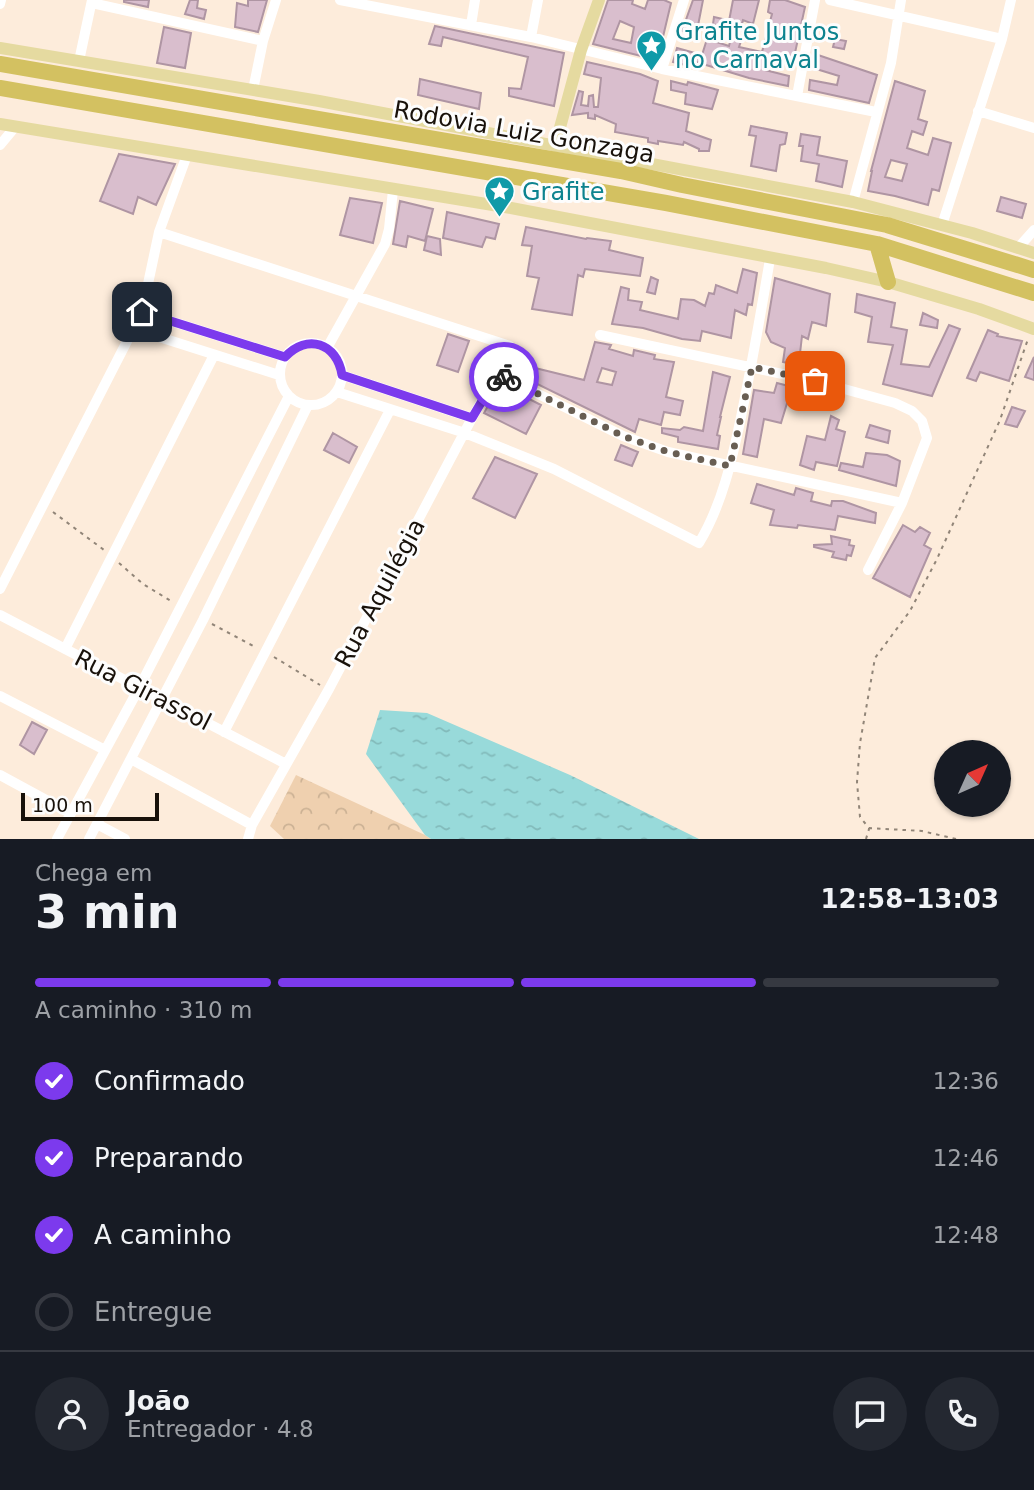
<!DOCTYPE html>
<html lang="pt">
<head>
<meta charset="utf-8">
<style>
	:root { --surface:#171b24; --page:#242831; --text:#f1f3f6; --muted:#9ea1a6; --line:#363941; --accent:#7c3aed }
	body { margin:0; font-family:"DejaVu Sans",sans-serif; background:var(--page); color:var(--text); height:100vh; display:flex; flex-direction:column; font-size:26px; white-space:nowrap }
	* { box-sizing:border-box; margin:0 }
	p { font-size:23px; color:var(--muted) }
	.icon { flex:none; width:38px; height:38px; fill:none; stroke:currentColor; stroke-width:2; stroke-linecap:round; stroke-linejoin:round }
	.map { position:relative; height:839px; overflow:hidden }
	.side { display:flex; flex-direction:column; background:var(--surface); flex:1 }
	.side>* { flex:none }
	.needle { width:46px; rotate:45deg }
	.fabs { position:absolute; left:934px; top:740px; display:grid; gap:14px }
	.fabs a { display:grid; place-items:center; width:77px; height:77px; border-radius:50%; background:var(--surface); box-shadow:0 2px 5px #0004; font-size:35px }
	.scale { position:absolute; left:21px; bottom:18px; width:138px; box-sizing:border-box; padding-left:7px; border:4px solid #18110a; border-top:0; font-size:19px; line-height:24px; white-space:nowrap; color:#18110a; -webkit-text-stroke:5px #fdfdfd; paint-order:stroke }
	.pin { position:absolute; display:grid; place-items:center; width:60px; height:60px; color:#fff; margin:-30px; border-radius:14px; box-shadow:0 4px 10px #0006 }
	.courier { position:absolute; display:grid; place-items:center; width:70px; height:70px; margin:-35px; border:5px solid #7c3aed; border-radius:50%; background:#fff; color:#222; box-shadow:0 2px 9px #0007 }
	.head em { font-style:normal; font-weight:700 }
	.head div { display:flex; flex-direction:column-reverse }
	.head { display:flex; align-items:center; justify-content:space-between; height:119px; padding:0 35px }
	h1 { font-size:46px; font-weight:700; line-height:52px }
	.bar { display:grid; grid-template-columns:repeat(4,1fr); gap:10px 7px; align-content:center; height:84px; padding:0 35px }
	.bar i { height:9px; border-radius:5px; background:var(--line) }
	.bar .selected { background:var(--accent) }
	.bar p { grid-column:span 4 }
	.line { display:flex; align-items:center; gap:18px; padding:0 35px; border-top:2px solid var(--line) }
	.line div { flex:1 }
	.round { display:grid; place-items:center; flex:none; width:74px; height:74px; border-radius:37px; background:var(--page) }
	ol { padding:0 35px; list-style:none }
	li { display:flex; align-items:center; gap:21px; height:77px }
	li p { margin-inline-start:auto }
	li .icon { padding:7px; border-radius:50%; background:var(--accent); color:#fff; stroke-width:4 }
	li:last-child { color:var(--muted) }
	li i { width:38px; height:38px; border:4px solid var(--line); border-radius:50% }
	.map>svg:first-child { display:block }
	.forest { fill:url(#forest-crowns) }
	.water { fill:url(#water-ripples) }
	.building { fill:#d9becd; stroke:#af95a3; stroke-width:2; fill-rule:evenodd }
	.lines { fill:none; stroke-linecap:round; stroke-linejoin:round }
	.path { stroke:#918578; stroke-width:2; stroke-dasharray:3.5 5; stroke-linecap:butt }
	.minor { stroke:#fff; stroke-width:10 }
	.major { stroke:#e5daa0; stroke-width:12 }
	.highway { stroke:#d3c161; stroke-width:16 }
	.done { stroke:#685e53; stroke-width:7; stroke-dasharray:0 12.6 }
	.route { stroke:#7c3aed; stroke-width:9 }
	.labels { text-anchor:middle; stroke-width:6; stroke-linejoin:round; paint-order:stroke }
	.culture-label { font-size:24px; fill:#0d838f; stroke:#fdfdfd; text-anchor:start }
	.street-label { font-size:24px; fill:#18110a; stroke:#fdfdfd }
</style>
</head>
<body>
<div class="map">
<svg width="1034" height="839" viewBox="0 0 1034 839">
	<defs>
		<pattern id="forest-crowns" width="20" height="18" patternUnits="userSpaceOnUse" patternTransform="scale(1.75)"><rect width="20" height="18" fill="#efd0af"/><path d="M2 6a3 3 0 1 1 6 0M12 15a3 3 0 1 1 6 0" fill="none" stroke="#ccb295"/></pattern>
		<pattern id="water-ripples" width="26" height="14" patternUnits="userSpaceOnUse" patternTransform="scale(1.75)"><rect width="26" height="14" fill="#98dada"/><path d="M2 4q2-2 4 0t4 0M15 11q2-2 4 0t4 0" fill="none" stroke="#82baba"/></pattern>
	</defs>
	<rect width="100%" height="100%" fill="#fdecdb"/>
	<!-- forest -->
	<path class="forest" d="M296,775L425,835L431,839H284L270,826Z"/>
	<!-- water -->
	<path class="water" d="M380,710L427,713L570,775L699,839H431L425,835L366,754Z"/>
	<!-- building -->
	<path class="building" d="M124,0H149L148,7L124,2Z
		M190,0H198L197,8L206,10L204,19L185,14Z
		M248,0H267L258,32L235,27L237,3L248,6Z
		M608,0H633L632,4L645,9L648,0H664L671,3L662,41L658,40L657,60L593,44ZM620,21L634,27L631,43L613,39Z
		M693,0H703L696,36L682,31Z
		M733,0H759L753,24L743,20L742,24L729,21Z
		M770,0H785L805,7L793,62L771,56L765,70L789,76L788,86L749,78L696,62L694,67L673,62L677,48L702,55L707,39L729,46L731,38L741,41L739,47L762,52L772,14L768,12Z
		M714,17L727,20L725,28L713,24Z
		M435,26L564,53L554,106L509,96V88L521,89L528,57L443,37L441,46L429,44Z
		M164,27L191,33L185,68L157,63Z
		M835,39L846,41L844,49L833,47Z
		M815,54L877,75L869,103L809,90L810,80L837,85L839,76L813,68Z
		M587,62L640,74L658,81L653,103L689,113L686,131L711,140L709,151H699V149L684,142L683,145L658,141V144L648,142V138L615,132L616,124L595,115V119L588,118V113L572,115L579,91L583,92L581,105L588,106L589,96L593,95L594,107H598L601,78L584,74Z
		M420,79L481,93L479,109L418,95Z
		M671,81L687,85L688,82L718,90L712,109L685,104L686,93L671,90Z
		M895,81L925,91L918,119L927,122L923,135L912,131L907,148L928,155L933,138L951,143L939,191L932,189L928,205L895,196L868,191L872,171H871ZM891,160L907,164L902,181L885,177Z
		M751,126L787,133L785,144L780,145L776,171L751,166L756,136L749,135Z
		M801,134L820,137L817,155L847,161L842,187L816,181L819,164L801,161L803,146H799Z
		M119,154L175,164L156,205L138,197L133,214L100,201Z
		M1001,197L1026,204L1022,218L997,211Z
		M350,198L382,203L373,243L340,235Z
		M400,201L433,209L425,241L408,236L406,247L393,244Z
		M447,212L499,224L495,239L486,237L482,247L443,238Z
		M526,227L586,239L587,238L611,241L609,250L643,258L640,276L585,269L583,277L578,275L572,315L532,309L539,278L527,276L532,246L522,245Z
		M427,236L440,239L441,255L424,250Z
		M743,269L757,273L752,305L748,304L746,315L735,310L731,338L702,331L700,341L682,339L643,328L612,324L621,287L629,289L628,300L642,302L640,310L678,319L681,299L694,300L705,306L709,293L714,294L716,285L737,293Z
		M651,277L658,280L655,294L647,292Z
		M775,278L830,294L826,326L812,322L808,339L802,336L799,362L793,360L792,364L783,362L785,348L771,342L766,332Z
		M857,294L895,303L891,327L907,330L901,364L929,367L949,325L960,329L932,396L883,384L893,345L868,342L872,317L855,312Z
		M923,313L938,320L937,328L920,325Z
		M988,330L998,334L997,336L1022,341L1009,381L980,372L976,381L967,378Z
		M448,334L469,341L458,372L437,365Z
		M595,342L611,345L609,349L633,356L634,350L655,355L654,359L674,362L666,397L683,401L680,415L664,412L661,425L639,419L635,432L527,379L531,367L584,380ZM602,368L616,372L612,385L597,382Z
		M1034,357V380L1025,377Z
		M713,372L730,377L720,417H721L717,435L720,436L718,449L678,442V437L662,433V428L680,430L684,427L703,431Z
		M777,383L800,389L796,402L788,400L781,423L764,419L757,457L743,454L754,390L774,393Z
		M500,384L541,405L526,434L484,413Z
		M1012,407L1025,411L1017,427L1005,424Z
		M831,416L839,420L836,429L845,432L837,466L816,462L814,470L800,465L807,436L825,440Z
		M870,425L890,431L888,443L866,437Z
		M333,433L357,447L349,463L324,450Z
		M621,445L638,452L632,466L615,460Z
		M866,453L887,455L900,461L896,486L839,470L841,463L863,467Z
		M495,457L537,474L515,518L473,498Z
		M757,484L794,495L796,488L813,493L811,501L831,506L832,501H843L876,513L875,523L838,516L835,530L798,525L797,528L770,525L774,510L751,503Z
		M903,525L915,532L920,527L930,533L924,545L931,549L910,597L873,578Z
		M831,536L850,540L849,545L854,546L851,556L847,555L846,560L832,557L834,552L814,547V545L832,544Z
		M32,722L47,730L34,754L20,745Z"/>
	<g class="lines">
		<!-- path -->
		<path class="path" d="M53,512L104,550
			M119,563L143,584L171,601
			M212,624L257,648
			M274,657L320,685
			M866,839L869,829
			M956,839L922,831L869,828L860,817L857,782L860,743L875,658L910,611L937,559L1000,420L1028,339"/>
		<!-- minor -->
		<path class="minor" d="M340,0L531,37L662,69L876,112
			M830,0L1002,39
			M92,3L263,41
			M0,4L1,0
			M471,25L475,0
			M531,37L538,0
			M79,61L92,0
			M662,69L684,0
			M253,90L263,41L276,0
			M797,96L815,0
			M978,111L1034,128
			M0,145L15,127
			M853,202L891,63L901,0
			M942,225L1002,39L1011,0
			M159,232L510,346L500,369L472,418L329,689L252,825L248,839
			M1019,247L1034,230
			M142,312L285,357
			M134,329L279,375
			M600,335L815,381L895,403L912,411L922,421L927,438L902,503L868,570
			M280 374a31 31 0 1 1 62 0a31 31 0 1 1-62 0Z
			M327,348L385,244L389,229L393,190
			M498,374L623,436L668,452L902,503
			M342,375L472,418
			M337,392L465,433L554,469L699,543C722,505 732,460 741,417C752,364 761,312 770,259
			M0,589L142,312L159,232L187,155
			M0,615L286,764
			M65,649L214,355
			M0,696L105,750
			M224,732L390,410
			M131,759L252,825
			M0,775L70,813
			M97,824L125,839
			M57,839L139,688L289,396
			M89,839L203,620L308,405"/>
		<!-- major -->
		<path class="major" d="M0,48L319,101L853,202L972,233L1034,253
			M0,124L511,208L826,268L888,282L979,309L1034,329
			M555,146L581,50L599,0"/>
		<!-- highway -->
		<path class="highway" d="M0,64L621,171L682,185L887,225L1034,270
			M0,88L666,203L877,244L1034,293
			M877,244L888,282"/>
	</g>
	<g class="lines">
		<!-- done -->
		<path class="done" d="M504,377L623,436L668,452L730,466L752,367L815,381"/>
		<!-- route -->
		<path class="route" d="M142,312L285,357C307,333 337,343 342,375L472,418L498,374L504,377"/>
	</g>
	<!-- icons -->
	<defs>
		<symbol id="sight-pin" viewBox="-11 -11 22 30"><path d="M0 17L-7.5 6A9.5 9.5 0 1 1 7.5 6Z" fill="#0f9aa8" stroke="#fdfdfd"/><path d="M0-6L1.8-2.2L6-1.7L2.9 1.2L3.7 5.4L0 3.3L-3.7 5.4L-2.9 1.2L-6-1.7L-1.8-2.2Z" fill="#fff"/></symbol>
	</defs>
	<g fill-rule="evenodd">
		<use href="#sight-pin" x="634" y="28" width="35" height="47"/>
		<use href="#sight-pin" x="482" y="174" width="35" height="47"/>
	</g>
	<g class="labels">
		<!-- culture labels -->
		<g class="culture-label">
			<text x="675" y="40">Grafite Juntos<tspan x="675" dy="28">no Carnaval</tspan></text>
			<text x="522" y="200">Grafite</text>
		</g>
		<!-- street labels -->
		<g class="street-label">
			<text transform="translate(524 132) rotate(10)" y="8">Rodovia Luiz Gonzaga</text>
			<text transform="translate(380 593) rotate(-62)" y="8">Rua Aquilégia</text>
			<text transform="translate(143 690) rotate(27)" y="8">Rua Girassol</text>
		</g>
	</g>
</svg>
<div class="fabs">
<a><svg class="needle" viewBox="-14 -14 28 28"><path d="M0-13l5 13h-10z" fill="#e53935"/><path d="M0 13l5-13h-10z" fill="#9ea1a6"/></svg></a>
</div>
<div class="scale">100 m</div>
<div class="pin" style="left:815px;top:381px;background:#ea580c"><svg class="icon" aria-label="bag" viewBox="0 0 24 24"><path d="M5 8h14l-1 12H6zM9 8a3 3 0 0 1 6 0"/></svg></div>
<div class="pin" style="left:142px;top:312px;background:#1f2937"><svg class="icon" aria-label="home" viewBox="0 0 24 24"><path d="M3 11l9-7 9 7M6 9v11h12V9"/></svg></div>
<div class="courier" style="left:504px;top:377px"><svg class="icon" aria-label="bike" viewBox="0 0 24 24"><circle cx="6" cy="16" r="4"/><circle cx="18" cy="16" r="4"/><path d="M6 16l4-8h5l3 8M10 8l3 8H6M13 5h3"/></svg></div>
</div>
<section class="side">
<div class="head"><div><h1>3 min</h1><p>Chega em</p></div><em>12:58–13:03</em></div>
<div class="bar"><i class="selected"></i><i class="selected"></i><i class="selected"></i><i></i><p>A caminho · 310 m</p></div>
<ol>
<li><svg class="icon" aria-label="check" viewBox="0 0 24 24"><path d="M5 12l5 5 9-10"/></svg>Confirmado<p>12:36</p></li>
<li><svg class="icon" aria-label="check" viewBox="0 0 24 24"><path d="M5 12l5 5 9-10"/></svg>Preparando<p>12:46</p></li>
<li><svg class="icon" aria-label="check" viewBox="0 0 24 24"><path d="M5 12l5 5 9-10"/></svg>A caminho<p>12:48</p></li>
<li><i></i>Entregue</li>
</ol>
<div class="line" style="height:126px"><a class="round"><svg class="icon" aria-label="person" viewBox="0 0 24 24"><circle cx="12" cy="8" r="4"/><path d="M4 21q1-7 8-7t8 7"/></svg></a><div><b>João</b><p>Entregador · 4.8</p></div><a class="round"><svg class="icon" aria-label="chat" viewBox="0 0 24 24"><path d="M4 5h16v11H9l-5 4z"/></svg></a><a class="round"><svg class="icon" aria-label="phone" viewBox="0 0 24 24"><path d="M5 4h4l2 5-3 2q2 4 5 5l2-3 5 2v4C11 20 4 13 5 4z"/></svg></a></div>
</section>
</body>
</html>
